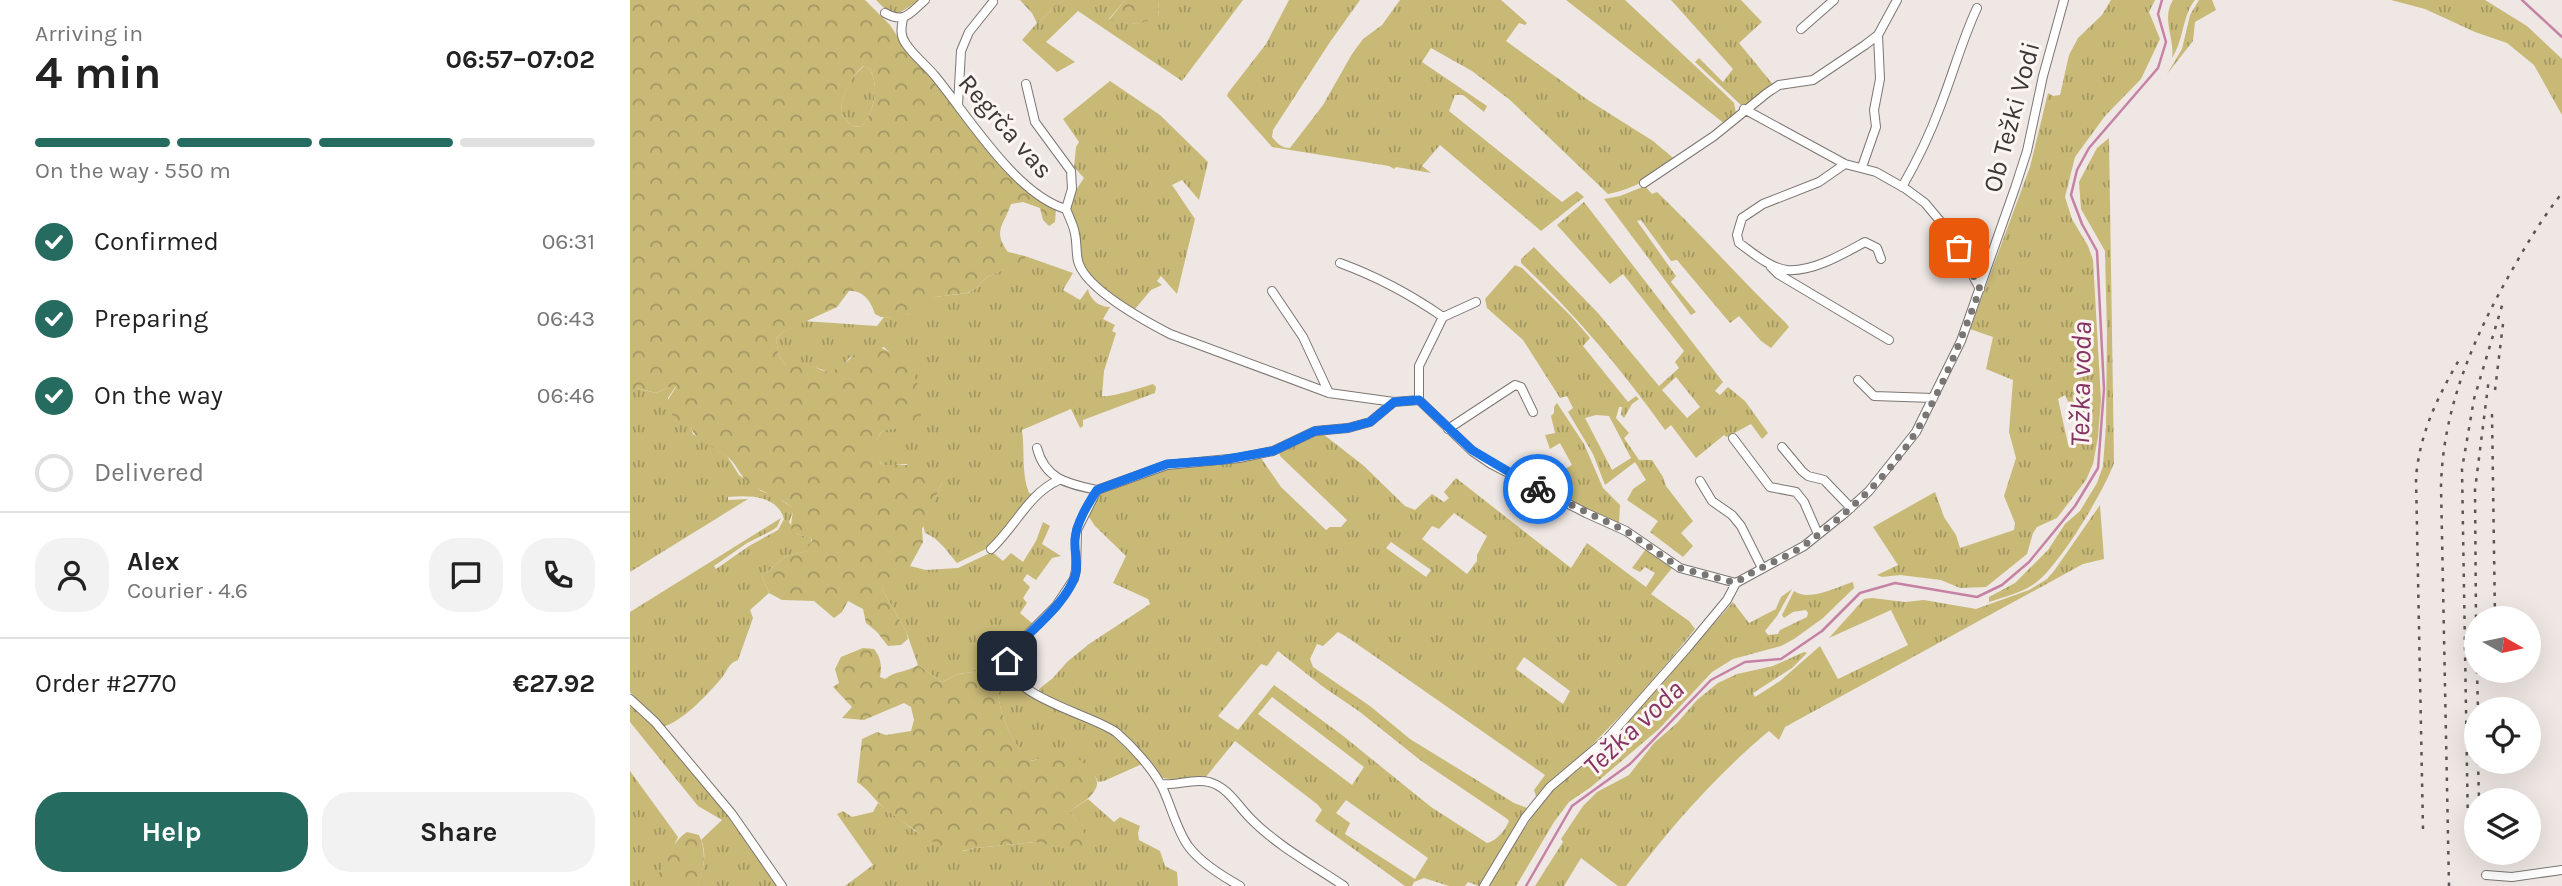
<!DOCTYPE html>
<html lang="en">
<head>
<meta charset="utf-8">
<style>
	:root { --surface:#fff; --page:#f2f2f2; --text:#222; --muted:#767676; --line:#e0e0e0; --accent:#256b5f }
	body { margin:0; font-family:Karla,sans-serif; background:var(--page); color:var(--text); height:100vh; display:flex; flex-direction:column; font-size:26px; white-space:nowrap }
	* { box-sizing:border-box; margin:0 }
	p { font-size:23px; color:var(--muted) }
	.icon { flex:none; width:38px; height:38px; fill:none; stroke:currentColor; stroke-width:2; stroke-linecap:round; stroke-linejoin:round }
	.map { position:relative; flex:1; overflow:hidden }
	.sheet { display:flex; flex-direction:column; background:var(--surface); width:630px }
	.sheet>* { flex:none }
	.needle { width:46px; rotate:99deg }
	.tools { position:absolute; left:1834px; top:606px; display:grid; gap:14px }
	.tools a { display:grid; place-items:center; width:77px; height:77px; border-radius:50%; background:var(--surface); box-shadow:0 7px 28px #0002; font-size:35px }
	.pin { position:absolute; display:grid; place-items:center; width:60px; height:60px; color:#fff; margin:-30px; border-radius:14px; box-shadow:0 4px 10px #0006 }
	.courier { position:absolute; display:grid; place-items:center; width:70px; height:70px; margin:-35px; border:5px solid #1a73e8; border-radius:50%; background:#fff; color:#222; box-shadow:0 2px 9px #0007 }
	.headline em { font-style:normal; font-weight:700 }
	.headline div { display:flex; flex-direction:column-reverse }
	.headline { display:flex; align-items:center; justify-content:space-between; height:119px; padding:0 35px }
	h1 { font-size:46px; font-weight:700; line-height:52px }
	.bar { display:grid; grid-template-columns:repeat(4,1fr); gap:10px 7px; align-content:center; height:84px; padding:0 35px }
	.bar i { height:9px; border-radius:5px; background:var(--line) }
	.bar .current { background:var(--accent) }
	.bar p { grid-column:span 4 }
	.line { display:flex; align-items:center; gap:18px; padding:0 35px; border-top:2px solid var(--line) }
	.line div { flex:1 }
	.round { display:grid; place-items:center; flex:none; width:74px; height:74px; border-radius:28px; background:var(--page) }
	ol { padding:0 35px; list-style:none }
	li { display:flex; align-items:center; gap:21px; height:77px }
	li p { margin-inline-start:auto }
	li .icon { padding:7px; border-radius:50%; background:var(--accent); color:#fff; stroke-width:4 }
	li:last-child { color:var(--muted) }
	li i { width:38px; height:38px; border:4px solid var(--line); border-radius:50% }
	.action { display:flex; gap:14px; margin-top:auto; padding:14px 35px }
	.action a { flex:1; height:80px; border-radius:28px; background:var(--accent); color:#fff; font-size:28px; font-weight:700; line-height:80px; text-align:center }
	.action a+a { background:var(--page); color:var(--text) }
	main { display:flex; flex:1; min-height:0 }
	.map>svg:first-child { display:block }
	.grass { fill:url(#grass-tufts); fill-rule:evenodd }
	.forest { fill:url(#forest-crowns); fill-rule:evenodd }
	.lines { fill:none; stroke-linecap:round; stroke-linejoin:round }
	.stream { stroke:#c682a5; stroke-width:2.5 }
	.street-casing { stroke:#7c7673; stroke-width:10 }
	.street { stroke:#fff; stroke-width:8 }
	.rail { stroke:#595554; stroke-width:2.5; stroke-dasharray:3.5 7; stroke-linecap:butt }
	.done { stroke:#797573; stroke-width:7; stroke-dasharray:0 12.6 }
	.route { stroke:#1a73e8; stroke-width:9 }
	.labels { text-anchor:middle; stroke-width:6; stroke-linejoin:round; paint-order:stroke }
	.street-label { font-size:26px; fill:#3a3736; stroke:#fcf5f2 }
	.water-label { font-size:28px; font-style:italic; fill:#863463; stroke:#fcf5f2 }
</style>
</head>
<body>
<main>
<section class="sheet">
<div class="headline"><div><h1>4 min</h1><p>Arriving in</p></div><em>06:57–07:02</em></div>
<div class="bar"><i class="current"></i><i class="current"></i><i class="current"></i><i></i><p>On the way · 550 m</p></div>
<ol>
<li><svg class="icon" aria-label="check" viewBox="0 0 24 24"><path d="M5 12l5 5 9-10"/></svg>Confirmed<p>06:31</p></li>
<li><svg class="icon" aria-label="check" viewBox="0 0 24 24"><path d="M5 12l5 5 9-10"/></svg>Preparing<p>06:43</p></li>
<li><svg class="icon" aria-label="check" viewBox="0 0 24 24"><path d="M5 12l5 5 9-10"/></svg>On the way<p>06:46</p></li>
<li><i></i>Delivered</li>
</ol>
<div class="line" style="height:126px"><a class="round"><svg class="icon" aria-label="person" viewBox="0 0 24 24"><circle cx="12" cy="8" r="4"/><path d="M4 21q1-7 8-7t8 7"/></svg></a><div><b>Alex</b><p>Courier · 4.6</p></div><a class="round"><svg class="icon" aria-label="chat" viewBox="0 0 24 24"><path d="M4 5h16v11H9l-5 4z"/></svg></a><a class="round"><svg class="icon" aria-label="phone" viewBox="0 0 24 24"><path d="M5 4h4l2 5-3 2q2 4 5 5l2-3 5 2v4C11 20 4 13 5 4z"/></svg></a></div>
<div class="line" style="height:91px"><div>Order #2770</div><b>€27.92</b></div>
<div class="action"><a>Help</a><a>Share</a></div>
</section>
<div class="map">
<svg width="1932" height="886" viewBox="0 0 1932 886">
	<defs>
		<pattern id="grass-tufts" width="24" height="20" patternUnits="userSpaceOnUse" patternTransform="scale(1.75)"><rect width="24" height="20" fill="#c8b977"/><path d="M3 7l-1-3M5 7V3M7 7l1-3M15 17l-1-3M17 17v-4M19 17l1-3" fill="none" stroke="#a39762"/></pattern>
		<pattern id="forest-crowns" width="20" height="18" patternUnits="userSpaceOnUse" patternTransform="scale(1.75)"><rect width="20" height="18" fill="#c8b977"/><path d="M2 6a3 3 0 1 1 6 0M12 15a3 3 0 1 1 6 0" fill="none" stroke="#a39762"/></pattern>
	</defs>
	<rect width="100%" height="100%" fill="#eee7e4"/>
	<!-- grass -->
	<path class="grass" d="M246,0H290L266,15L255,9Z
		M433,0H495L479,19L506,24L529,17L528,0H613L552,81L448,11L416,42L445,62L427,72L392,40L407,23Z
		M659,0H730L700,42L643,130L642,137C647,143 651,148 660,148L693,105L722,54L733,39L752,25L770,0H871L897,23L895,25L889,23L876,41L958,100L1023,141L1047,161C1025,175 1005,189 978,194L880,100L842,71L801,48L792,62L857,106L854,112L833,95H825L819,111L932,202L947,191L954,197L911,231L810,145L792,166L801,173L766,167L764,169L759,166L642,147L597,96L598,93L636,44Z
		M936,0H995L1096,95L1104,103L1106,113L1095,124Z
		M1041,0H1111L1132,22L1109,43L1145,87L1117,106H1112L1065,62L1069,58L1093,82L1103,69Z
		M1481,0H1525L1519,12L1530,39L1511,79L1475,116L1445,157L1435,197L1442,219L1458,246L1463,260L1471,400L1468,437L1463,464L1456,480L1427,518L1407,527L1403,533L1397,554L1356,587L1330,588L1311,580L1270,575L1252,577L1247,575L1268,565L1243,527L1305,492L1314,517L1326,535L1330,548L1384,530L1385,523L1374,496L1386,458L1379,432L1383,380L1356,369L1363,337L1340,329L1400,167L1418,93L1423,96L1430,95L1439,55L1448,38L1472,15ZM1435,395L1450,427L1451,442L1438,444L1428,399Z
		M1543,0H1565C1552,16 1554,40 1542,58C1545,38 1531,19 1543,0Z
		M1569,0H1582L1586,10L1565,22L1563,41L1537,74L1552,49L1560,15Z
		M1761,0H1855L1897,26L1932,59V115L1904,65L1877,43L1845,32L1795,9Z
		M234,66L240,69C250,90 244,109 232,127L222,126L211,114C211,94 219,79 234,66Z
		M480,81L530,115L578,162L569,200L552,180L542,185L565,219L547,294L531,276L527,281L532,285L521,290L505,309C488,299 462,285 454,266C450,258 452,248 449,239C441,208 434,207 454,178L444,167L446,147L449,142L433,119Z
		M1479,138L1484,463C1474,491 1429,567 1404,584C1391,593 1374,597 1359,602V597L1385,583L1418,550L1435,524L1450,511L1467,483L1473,466L1476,426L1477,333L1475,251L1451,209L1449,182L1467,148Z
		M1015,186L1022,194L1027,192C1071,234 1111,280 1155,322L1159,327L1141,348L1131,341L1109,316L1100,323L1047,260L1041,261L1011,220L1007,221L1046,276L1041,282L1066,312L1061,315L974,199L990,196Z
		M954,202L1093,382L1085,391L1090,395L1098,387L1115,401L1138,433L1132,439L1121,424L1097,437L1094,435L1066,458L1041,425L1035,430C992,370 945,314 891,263V259L904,247L968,313L1029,386L1049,368L1045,362L1054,351L993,274L980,284L927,225ZM1046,377L1070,407L1057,418L1032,390Z
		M395,256L443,273L433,290L450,300L458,289C460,299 468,307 480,307L473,319L485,325L482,331L486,333L474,371L472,396C479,398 514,387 523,384L526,387L525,393L453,420V426L450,428L441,409L392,430C395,451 391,473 399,493L402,494L362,546L327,563C318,553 310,539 295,533L293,525L312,482L276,464L253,466C246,457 242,436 255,430C263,426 276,427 284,426C293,376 287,381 254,347L219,358L213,367L198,372L182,366H156L149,356L146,339L153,332L174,321L247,326L254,317C271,319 294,310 305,297L338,293L346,288L357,277L394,261Z
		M885,265L892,268L941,316L960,338L953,346L998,402L1006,396L1009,399L1002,404L994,418L991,415L992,407H989L986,418L999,433L994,438L1009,460H1022L1033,477L1036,486L1063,521L1051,533L1063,546L1053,557L1020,532L1028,521L997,500L1003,489L1016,480L1005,462L975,485L963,454L938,412L943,408L937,396L930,398L893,340L857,308L855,299ZM966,415L979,416L1001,458L982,470L955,418Z
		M46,386L38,398V408L43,412L46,420L61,427L63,434L97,456L109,475L131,491L146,496L164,509L159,522L167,534L182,538L178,551L156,556L132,576L139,593L120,610L123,618L108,660C98,663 97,672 90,680C76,696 52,722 32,727L0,692V612L151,518L147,527L141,531L117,543L84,566L86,569L119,546L148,530L154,519C147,495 119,495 98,497V500L118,499L0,572V395L6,388L26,393L39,387Z
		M927,403L954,444L973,488L990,505L989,523L943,503L938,496L942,489L941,483L930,479L933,470L942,465L930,443L920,449L915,435L925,433L921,416L924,413V407Z
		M687,434H693L734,466L775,506L785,510L802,494L814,502L819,498L814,492L826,478L941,568L957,543L1016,587L1025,573L1015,567L1010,572L1002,568L1016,549L1042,568L1021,594L1059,621L1065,629C1033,669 998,709 961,746C943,763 922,776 906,796L904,790L915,775L717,637L708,632L693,646L687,644L680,659L683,667L740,706L780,739L884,803L897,808L849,886L838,882L835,886H819L794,878L784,882L782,886H775L685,821L692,810L687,804L605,741L575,778C561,776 541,782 531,777L503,745L409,692V689L423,678L437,662L459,644L520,604L518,599L483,583L496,556L465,526L457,514L463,501L473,490L544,466L631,458L651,487L696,530L700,527H711L717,520L650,456L649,452ZM824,513L857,536L847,555V561L837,574L792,539L802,526L809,529ZM761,542L801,570L796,577L756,548ZM648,651L692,686L730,712L790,760L876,818L879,821C875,831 866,841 857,843L801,807L712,735L644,685L608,730L588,716L631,664L637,666ZM894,657L940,691L933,704L886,669ZM642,697L734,767L722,785L628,714ZM716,800L798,858L785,879L715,834L720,823L706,813Z
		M1470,505L1474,559L1453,564L1155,727L1149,740L1139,731C1084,777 1039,829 996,886H988L951,858L934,886H905L933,842L931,839L953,806L967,792L999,775L1024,743L1047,723L1067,700L1088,683L1107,674L1143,666L1174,652L1177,653L1162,668L1123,693L1125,697L1150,681L1190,646L1208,679L1278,645L1261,610L1199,638L1234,599L1242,598L1275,602L1294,600L1346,609L1399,590L1417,579L1424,571Z
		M413,522L420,526L412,544L431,556L422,558L406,580L397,574L393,580L400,587L393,598L397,603L390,613L403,624L376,651L372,663L365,669L328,674L312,682L288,665L276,631L252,589L256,579L263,572L328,568L362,552L373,561L381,553L393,562L406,541Z
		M1223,582L1224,588L1193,618L1164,639L1151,646L1103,659L1082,672L1029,729L961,787L939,802L924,822L886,886H859L891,833L918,794L954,765L991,729L1103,602L1119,623L1146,609L1151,597L1162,589L1147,616L1135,631L1138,635L1148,634L1150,630L1177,617L1178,613L1176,610L1163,612L1154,618L1152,615L1164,591C1179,602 1207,587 1223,582Z
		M382,678L474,727L512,764L474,781L468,782L466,777L409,759L400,761C383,746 370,716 368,693Z
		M0,702L15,714L98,814L148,886H68C72,871 78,856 71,840L92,820L68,806L0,722Z
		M0,771L48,837L28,879L17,886H0Z
		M458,799L484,822L490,817L510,826L508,833L509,840L530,851L535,866L547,872L548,886H215L243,865L207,814L213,811L222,817L243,812L248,803L285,831L333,851L345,848L405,842L445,850L460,844L440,811Z"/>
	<!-- forest -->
	<path class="forest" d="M0,0H235L260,25L275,48L285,56L363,153L375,172L397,190L426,209L425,222L419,226L413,220L410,208L393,202L381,204C374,225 362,231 378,252L395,256V261L357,277L346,288L337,293L305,297L297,308L266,318L251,317L245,314C241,301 233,290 219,291L207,307L153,332L146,339L149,356L156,366C164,366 175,364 183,366C188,368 192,372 198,371C225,369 227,329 262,354C269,359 278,365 282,372C289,383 297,413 287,424C274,438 235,411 251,464L253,465H293L311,476L312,482L292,529L293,542L280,566L296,570C275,575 262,565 252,589L276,631L278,639L271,645L258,646L247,632L236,623L233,609L218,601L212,612L204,618L184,601L152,600L139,593L132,576L156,556L177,551L178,545L182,541V538C156,532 161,531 163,509C151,496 134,494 120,484C110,477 108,466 99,458C87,447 66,443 61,427C49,428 40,413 36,403L46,387H39L26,393L7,388L0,395ZM233,66L240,69C250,90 244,109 232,127L222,126L211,114C211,95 219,80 233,66Z
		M390,0H433L407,23L402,13Z
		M495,0H528L529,18L506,24L479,20Z
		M233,648L244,649C251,658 252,666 250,677L255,679C266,670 276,673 288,665L312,682L328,674L365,669L372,663L382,678L368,693C370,716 383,746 401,761L409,759L430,748C442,754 473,772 466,788C461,799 449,804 440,811L461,844L445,851L405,842L345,848L322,853C297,838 273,824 251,805C242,797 238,789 227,782L232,739L247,732L256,735L281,731L284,720L281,707L274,703L234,720L212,718L222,707L203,687L209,683L205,669L211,657Z
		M57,832L69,835C77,853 74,868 68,886H17C38,871 37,844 57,832Z"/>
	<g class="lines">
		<!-- stream -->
		<path class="stream" d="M1892,0L1932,37
			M896,886L942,806L1000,764L1081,680L1115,662L1151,659L1192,631L1230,593L1265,583L1347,597L1372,585L1399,562L1445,506L1468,468L1474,389L1467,251L1452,224L1441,195L1447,170L1459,148L1528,68L1536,42L1528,14L1532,0"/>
		<defs>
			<path id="street" d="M255,13C275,24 280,13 295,0
				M273,19C271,28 270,36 276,44C284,56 296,65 305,76C338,116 386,195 436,209
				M1171,29L1204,0
				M396,84L405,122L441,171L442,189L436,209
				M328,105L331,51L339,32L363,2
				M1114,109L1215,164L1246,172L1276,189L1295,203L1320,233L1350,289
				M1215,164L1189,182L1133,204L1112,218L1107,235L1109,243C1123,253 1140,268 1157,270C1183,272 1213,254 1235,242L1247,248L1251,259
				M1232,167L1246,127L1244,110L1250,79L1248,35
				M1014,183L1084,136L1137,93L1149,85L1183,80L1235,45L1248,35L1267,0
				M1272,187C1287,161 1300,134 1310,107C1323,74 1332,40 1347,8
				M436,209C439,217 444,226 445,234C447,243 446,253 448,261C455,289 515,321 540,334L699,393L764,402L789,400
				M710,263C748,277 780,294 813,317
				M1141,267L1148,274L1259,340
				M642,291L673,337L699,393
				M846,302L813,317L789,366V400L842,451L861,464L956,513L996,531L1050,568L1106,583
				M1228,380L1244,396L1303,398
				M818,429L885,385L891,387L903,412
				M1103,438L1140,487L1166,492L1174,502L1188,534
				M1152,447L1172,471L1178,476L1194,480L1221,508
				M407,448C415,480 439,484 467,490
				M1070,481L1082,501L1102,515L1111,526L1132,568
				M361,549C385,527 399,493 429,480
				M0,699L25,722L102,814L152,886
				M531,784C547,786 562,778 579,782C598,787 608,806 620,818C646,845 683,865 714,886
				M1856,875L1882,877L1932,870
				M610,886C592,876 571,863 559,847C547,832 541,805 532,787C523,769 503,747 487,733C464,714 364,695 380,652L426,606L444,579L446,570L447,530L467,490L537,465L609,458L643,451L685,431L718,428L740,422L764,402
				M854,886L895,818L920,787L977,739L1058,647L1097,600L1106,583L1174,546L1215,513L1239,491L1286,432L1331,341L1385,188L1397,151L1413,76L1434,0"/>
		</defs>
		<!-- street casing -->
		<use href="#street" class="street-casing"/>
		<!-- street -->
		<use href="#street" class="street"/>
		<!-- rail -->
		<path class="rail" d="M1865,390L1873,324
			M1862,414L1865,618
			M1846,618L1845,490L1859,378
			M1847,670L1848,709
			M1848,761L1849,800
			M1793,829L1786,477C1790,433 1807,398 1829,360
			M1838,829L1832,469L1844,399L1874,299
			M1819,886L1811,486C1813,406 1845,334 1885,265C1899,240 1914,216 1932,193"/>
	</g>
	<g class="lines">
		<!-- done -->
		<path class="done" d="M908,489L996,531L1050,568L1106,583C1128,566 1157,559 1180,541C1220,511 1261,474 1287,430C1314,386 1332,337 1350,289L1329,248"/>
		<!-- route -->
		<path class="route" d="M377,661L380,652C400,632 440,600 446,572C448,561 444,551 445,540C446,523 458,504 467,490L537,464L592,460L643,451L685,431L718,428L740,422L764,402L789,400L842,450L908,489"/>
	</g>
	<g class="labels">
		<!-- street labels -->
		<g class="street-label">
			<text transform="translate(1381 117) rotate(-75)" y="9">Ob Težki Vodi</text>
			<text transform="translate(376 126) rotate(49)" y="9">Regrča vas</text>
		</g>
		<!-- water labels -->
		<g class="water-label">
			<text transform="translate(1450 384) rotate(-89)" y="10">Težka voda</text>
			<text transform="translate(1003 727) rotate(-43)" y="10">Težka voda</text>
		</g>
	</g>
</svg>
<div class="tools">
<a><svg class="needle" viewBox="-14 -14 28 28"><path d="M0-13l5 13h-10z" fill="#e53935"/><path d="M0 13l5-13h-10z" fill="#767676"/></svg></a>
<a><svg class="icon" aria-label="locate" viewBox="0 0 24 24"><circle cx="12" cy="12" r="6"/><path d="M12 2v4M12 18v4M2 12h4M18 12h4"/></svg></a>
<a><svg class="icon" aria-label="layers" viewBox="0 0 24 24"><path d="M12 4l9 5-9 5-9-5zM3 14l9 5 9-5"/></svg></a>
</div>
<div class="pin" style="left:1329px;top:248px;background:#ea580c"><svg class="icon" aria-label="bag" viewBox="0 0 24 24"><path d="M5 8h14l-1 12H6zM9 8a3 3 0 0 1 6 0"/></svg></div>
<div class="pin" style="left:377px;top:661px;background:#1f2937"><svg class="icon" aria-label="home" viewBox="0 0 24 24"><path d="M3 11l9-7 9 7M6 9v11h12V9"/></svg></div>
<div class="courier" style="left:908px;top:489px"><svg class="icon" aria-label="bike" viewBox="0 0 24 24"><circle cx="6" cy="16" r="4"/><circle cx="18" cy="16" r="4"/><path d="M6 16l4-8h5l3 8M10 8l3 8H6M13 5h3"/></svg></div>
</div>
</main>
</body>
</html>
